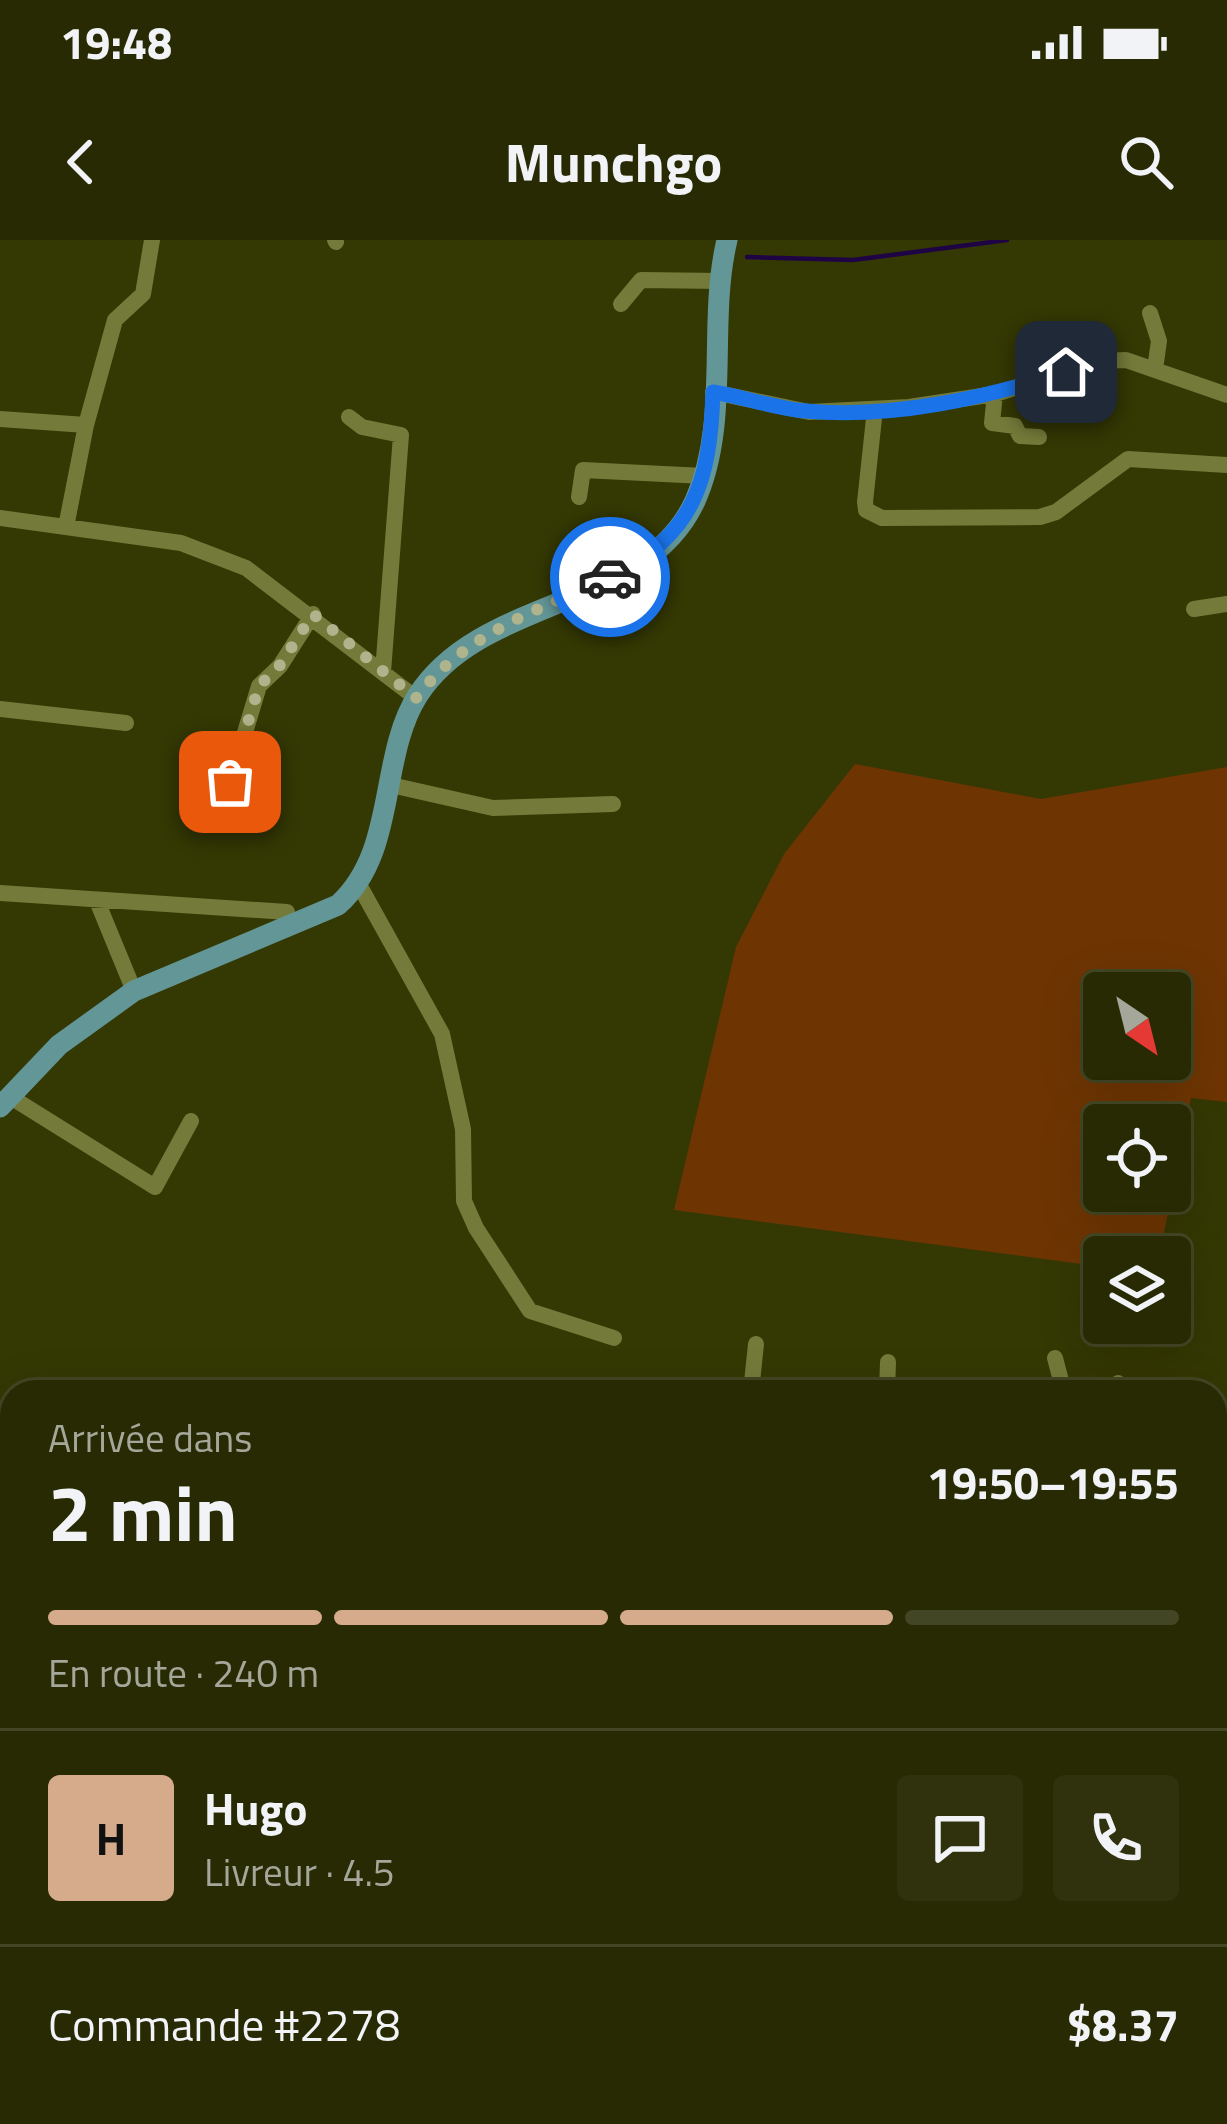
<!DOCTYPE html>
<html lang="fr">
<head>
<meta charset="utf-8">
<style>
	:root { --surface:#272a02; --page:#2f320c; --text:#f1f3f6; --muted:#a4a799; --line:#434624; --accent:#d6ab8b }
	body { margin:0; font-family:"Titillium Web",sans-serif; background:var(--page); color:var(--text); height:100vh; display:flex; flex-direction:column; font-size:45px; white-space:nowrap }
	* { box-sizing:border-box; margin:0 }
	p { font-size:39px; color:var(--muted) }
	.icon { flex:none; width:66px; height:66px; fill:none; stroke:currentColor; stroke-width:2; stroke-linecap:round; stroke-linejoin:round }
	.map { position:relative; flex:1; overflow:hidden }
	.panel { position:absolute; left:0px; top:1140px; width:1227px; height:744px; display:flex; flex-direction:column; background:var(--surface); border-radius:36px 36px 0 0; box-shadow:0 12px 48px #0002,0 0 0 3px var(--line) }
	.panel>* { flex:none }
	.needle { width:78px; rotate:145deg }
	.buttons { position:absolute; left:1083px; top:732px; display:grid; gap:24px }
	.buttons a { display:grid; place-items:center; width:108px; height:108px; border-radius:12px; background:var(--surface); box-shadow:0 12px 48px #0002,0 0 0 3px var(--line); font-size:60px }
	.pin { position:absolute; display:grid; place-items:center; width:102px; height:102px; color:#fff; margin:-51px; border-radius:24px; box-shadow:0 6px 18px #0006 }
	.courier { position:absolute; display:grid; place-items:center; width:120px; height:120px; margin:-60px; border:9px solid #1a73e8; border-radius:50%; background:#fff; color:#222; box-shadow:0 3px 15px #0007 }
	.summary em { font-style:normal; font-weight:700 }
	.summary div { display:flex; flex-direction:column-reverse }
	.summary { display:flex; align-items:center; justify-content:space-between; height:204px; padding:0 48px }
	h1 { font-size:78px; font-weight:700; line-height:90px }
	.bar { display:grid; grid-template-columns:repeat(4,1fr); gap:18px 12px; align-content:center; height:144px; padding:0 48px }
	.bar i { height:15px; border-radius:9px; background:var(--line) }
	.bar .selected { background:var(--accent) }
	.bar p { grid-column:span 4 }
	.line { display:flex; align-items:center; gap:30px; padding:0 48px; border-top:3px solid var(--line) }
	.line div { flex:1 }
	.round { display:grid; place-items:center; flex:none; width:126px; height:126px; border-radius:12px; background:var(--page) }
	.status { display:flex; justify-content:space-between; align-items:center; height:84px; padding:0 60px; background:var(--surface); direction:ltr }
	.status svg { height:33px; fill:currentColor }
	header { display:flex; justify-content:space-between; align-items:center; height:156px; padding:0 48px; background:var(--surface); font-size:54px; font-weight:700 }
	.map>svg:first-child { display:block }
	.green { fill:#6e3503; fill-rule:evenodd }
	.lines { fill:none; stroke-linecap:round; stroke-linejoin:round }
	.stream { stroke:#1f0445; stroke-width:4.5 }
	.minor { stroke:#747a39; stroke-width:16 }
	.major { stroke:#639697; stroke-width:21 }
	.done { stroke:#b0b48c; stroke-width:12; stroke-dasharray:0 21.6 }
	.route { stroke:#1a73e8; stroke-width:15 }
</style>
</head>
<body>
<div class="status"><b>19:48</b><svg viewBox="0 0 49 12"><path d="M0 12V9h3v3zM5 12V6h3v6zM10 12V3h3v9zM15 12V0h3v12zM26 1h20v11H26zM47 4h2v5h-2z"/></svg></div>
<header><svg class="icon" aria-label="back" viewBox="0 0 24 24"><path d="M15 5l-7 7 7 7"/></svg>Munchgo<svg class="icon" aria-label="search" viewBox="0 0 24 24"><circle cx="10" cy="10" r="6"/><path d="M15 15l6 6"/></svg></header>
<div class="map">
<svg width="1227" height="1884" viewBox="0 0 1227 1884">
	<rect width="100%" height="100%" fill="#343803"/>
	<!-- green -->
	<path class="green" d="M855,524L1041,559L1227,527V862L1191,858L1159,1017H1104V1027L674,970L736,707L784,614ZM1104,753H1170V819H1104ZM1104,885H1170V951H1104Z
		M1215,1447L1227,1454V1884H423L424,1872H1215Z"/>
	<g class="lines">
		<!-- stream -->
		<path class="stream" d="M747,17L853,20L1007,0"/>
		<!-- minor -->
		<path class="minor" d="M335,0L336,2
			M621,64L641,40L721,41
			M1150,73L1159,101L1155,129
			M713,152L809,172L909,167L995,154L1102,121L1126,120L1227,155
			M995,154L992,183L1015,186L1020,196L1039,197
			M875,169L865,262L866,270L882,278L1040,277L1056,272L1128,219L1227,225
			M349,177L362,187L401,195L383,432
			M0,179L86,185
			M579,257L583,230L704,236
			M0,278L181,303L246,328L416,458
			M66,287L86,185L115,80L143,54L152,0
			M1194,369L1227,364
			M0,469L126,483
			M230,542L259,446L280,426L313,374
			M391,545L493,568L613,564
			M358,643L442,794L463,889L464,961L476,988L530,1071L614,1098
			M0,653L287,672
			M97,661L134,751
			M9,856L155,947L191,881
			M1055,1118L1064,1152
			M1118,1143L1121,1152
			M751,1152L756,1104
			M887,1152L888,1122
			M0,1193L12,1208
			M1215,1321H1227
			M0,1580L12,1583
			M0,1699L12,1702
			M0,1787L12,1852
			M80,1872L91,1884
			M245,1872L255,1884
			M13,1884V1872
			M221,1884L236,1872"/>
		<!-- major -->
		<path class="major" d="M0,867L59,805L134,751L338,665C398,611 378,518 418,455C483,355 645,370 695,261C731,181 707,84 727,0"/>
	</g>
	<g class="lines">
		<!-- done -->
		<path class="done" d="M230,542L259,446L280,425L313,374L416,458C467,392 537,371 610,337"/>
		<!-- route -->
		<path class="route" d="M610,337C695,294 710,242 713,152C744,157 774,168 805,171C892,179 984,158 1066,132"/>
	</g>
</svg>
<div class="buttons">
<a><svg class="needle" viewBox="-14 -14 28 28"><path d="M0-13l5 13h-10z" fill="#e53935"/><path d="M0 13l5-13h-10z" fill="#a4a799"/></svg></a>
<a><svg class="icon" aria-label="locate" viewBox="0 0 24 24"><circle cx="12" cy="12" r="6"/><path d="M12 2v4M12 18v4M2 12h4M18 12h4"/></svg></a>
<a><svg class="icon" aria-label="layers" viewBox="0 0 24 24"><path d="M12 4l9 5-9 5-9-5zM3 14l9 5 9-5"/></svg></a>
</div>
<div class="pin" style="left:230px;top:542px;background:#ea580c"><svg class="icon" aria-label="bag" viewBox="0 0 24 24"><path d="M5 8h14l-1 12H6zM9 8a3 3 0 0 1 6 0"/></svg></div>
<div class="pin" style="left:1066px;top:132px;background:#1f2937"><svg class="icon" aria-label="home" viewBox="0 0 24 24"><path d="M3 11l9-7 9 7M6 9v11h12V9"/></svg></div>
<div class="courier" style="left:610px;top:337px"><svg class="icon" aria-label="car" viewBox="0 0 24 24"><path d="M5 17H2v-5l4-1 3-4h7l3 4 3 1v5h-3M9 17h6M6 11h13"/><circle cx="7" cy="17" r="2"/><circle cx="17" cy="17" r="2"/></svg></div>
<section class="panel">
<div class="summary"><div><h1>2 min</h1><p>Arrivée dans</p></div><em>19:50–19:55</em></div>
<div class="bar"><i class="selected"></i><i class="selected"></i><i class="selected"></i><i></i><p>En route · 240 m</p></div>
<div class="line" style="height:216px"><b class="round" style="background:var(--accent);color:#111">H</b><div><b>Hugo</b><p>Livreur · 4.5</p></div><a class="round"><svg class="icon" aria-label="chat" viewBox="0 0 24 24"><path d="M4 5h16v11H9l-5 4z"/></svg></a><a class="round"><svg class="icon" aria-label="phone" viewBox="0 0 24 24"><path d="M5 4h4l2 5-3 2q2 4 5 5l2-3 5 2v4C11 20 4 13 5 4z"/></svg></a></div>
<div class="line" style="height:156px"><div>Commande #2278</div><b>$8.37</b></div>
</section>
</div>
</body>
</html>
